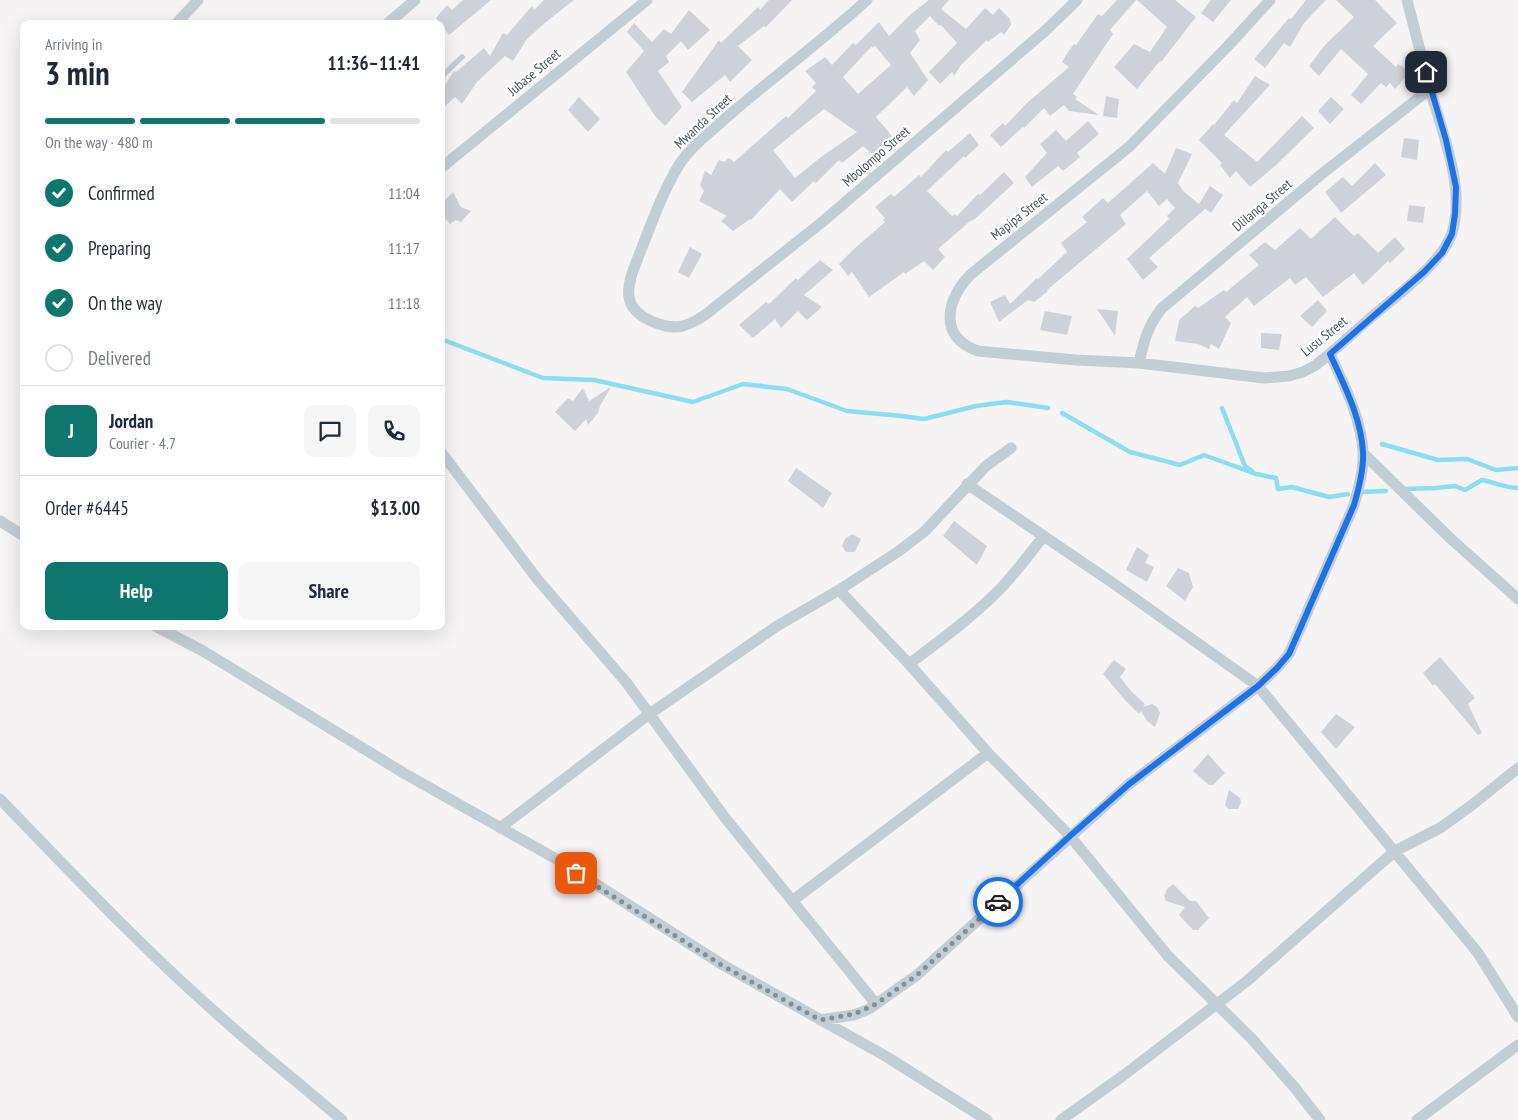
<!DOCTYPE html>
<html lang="en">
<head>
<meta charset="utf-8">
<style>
	:root { --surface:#fff; --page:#f6f6f7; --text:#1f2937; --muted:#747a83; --line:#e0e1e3; --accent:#0f766e }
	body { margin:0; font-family:"PT Sans Narrow",sans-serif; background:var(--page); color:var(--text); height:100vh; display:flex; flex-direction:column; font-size:19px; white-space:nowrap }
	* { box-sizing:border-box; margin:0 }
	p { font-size:16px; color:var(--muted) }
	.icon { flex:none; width:28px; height:28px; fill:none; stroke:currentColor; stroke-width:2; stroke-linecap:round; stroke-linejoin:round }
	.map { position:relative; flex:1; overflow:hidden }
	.panel { position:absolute; left:20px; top:20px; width:425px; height:610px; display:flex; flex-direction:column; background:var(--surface); border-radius:10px; box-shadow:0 5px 20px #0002 }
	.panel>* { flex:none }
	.pin { position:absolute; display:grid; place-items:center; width:42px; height:42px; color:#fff; margin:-21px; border-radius:10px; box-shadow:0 2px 8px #0006 }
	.courier { position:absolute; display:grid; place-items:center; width:50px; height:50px; margin:-25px; border:4px solid #1a73e8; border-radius:50%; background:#fff; color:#222; box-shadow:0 1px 6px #0007 }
	.head em { font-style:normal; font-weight:700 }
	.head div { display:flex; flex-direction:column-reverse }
	.head { display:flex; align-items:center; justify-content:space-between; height:85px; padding:0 25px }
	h1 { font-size:32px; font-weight:700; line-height:38px }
	.bar { display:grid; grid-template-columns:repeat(4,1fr); gap:8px 5px; align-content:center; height:60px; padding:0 25px }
	.bar i { height:6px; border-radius:4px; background:var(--line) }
	.bar .on { background:var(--accent) }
	.bar p { grid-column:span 4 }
	.line { display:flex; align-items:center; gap:12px; padding:0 25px; border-top:1px solid var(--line) }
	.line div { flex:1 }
	.round { display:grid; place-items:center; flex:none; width:52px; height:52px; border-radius:10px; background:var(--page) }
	ol { padding:0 25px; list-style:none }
	li { display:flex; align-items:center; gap:15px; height:55px }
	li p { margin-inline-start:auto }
	li .icon { padding:5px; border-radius:50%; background:var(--accent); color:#fff; stroke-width:4 }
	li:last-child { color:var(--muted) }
	li i { width:28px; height:28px; border:2px solid var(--line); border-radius:50% }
	.button { display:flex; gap:10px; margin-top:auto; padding:10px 25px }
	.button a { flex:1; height:58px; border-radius:10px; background:var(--accent); color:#fff; font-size:20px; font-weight:700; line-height:58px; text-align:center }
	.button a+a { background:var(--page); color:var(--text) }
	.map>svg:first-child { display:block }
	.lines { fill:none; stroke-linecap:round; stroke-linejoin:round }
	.stream { stroke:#8bdef2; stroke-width:4.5 }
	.building { fill:#ced2d8; fill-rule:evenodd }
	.lane { stroke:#c3cdd4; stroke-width:5.5 }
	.street { stroke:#c3cdd4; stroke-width:11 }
	.done { stroke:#858d95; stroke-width:5; stroke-dasharray:0 9 }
	.route { stroke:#1a73e8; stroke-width:6 }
	.labels { text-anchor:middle; stroke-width:4; stroke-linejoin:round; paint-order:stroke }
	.street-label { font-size:14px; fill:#495662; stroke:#fff }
</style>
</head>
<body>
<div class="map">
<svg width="1518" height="1120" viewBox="0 0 1518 1120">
	<rect width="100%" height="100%" fill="#f5f3f3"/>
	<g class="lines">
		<!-- stream -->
		<path class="stream" d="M441,339L543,378L594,380L693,402L743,384L787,389L847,411L902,416L924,419L976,406L1007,402L1048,408
			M1222,408L1245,466L1252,471
			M1062,413L1130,452L1180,465L1204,455L1256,474L1276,478L1278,489L1292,487L1329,497L1348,494
			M1382,444L1438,460L1467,459L1496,470L1518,468
			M1402,489L1436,488L1455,486L1465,490L1482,480C1494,482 1505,488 1518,488
			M1361,492L1386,491"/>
	</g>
	<!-- building -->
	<path class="building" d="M463,0H491L449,35L436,18L447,5L452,10Z
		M544,0H574L546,22L527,39L513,61L505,56L477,82L462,104L455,97L441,110V91L454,71L456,72L484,48L490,56L503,33L507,35L532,6L534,10Z
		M769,0H792L766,27L764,26L738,46L752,60L730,82L725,75L692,102L682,92L719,40L721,43L758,7L760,10Z
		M929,0H949L941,9L966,29L985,8L993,15L999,8L1010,19L1011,25L1004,35L1001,32L988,42L987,40L961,65L954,76L952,72L940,84L929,72L957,43L941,25L939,26L930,16L915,31L920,40L910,53L928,80L914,96L907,87L876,117L892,136L872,154L863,146L842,163L839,160L816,183L814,181L792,202L780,189L751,220L750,219L733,231L721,221L727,216L699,201L704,191L700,185L705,171L711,175L719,160L724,162L729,158L734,162L786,116L788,118L816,91L812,87L816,83L805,71L825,57L832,65L853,43L856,45L879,22L889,36L911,14ZM872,46L873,48L875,46L891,65L858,94L843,77ZM824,109L857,132L821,157L795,178L773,150Z
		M1117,0H1136L1110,30L1113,34L1073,94L1077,97L1075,99L1099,115L1069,111L1064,105L1050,116L1044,108L1024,128L1023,127L1001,147L990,135L1003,123L1005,126L1027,103L1069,67L1062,62L1068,52L1074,44L1076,45L1098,14L1102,16Z
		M1137,0H1175L1196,17L1161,62L1160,61L1137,89L1114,67L1134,44L1150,52L1167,27Z
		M1211,0H1231L1213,22L1201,13Z
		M1306,0H1326L1304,23L1290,47L1284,43L1265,68L1254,59L1289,18L1291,19Z
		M1336,0H1375L1397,23L1373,46L1396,67L1398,64L1410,72L1395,89L1390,83L1386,87L1381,83L1361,104L1351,95L1368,74L1341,49L1319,76L1309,66L1325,45L1354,17Z
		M689,10L710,30L688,50L681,41L666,56L669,62L658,71L682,107L665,126L655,116L626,72L644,51L627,32L634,23L652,42L664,29L671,34Z
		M1255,76L1270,85L1224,135L1257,162L1302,116L1314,128L1275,166L1250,187L1236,171L1230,178L1220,165L1222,163L1199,140L1213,124L1214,125L1234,100L1237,103Z
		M1106,96L1119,99L1117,118L1103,116Z
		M579,97L600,119L588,132L568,110Z
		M1331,97L1344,109L1330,124L1318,111Z
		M1088,121L1099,134L1077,153L1080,157L1063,171L1058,166L1032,187L1025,177L1047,153L1040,144L1056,130L1066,141Z
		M970,133L979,145L965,158L964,156L927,191L952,216L955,214L957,216L978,194L980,195L1004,172L1014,183L976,218L969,222L938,249L945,257L933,270L924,261L905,274L904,272L869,297L852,272L848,276L839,264L855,248L885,222L883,220L885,218L875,207L891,194L894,197L919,175L921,177L946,150L948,152Z
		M1404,138L1419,140L1417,160L1401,157Z
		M1176,148L1192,154L1178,183L1183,191L1205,209L1149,258L1158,267L1143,280L1127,259L1169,219L1167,216L1175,208L1167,199L1159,206L1147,191L1120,215L1126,224L1047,290L1048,291L1034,302L1028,300L999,322L990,302L1005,295L1010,304L1037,278L1038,279L1067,252L1061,243L1087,222L1082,217L1103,198L1108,203L1153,163L1165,174Z
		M1375,163L1386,175L1341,213L1325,192L1343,177L1352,186Z
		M1210,186L1223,195L1211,213L1199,204Z
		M453,192L461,207L471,211L461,222L456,220L450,224L441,214V204Z
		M1409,205L1425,207L1423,223L1407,221Z
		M1335,217L1354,236L1358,233L1378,253L1395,237L1405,249L1390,263L1388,261L1363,285L1354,273L1323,297L1306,277L1295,285L1290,278L1254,306L1247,297L1225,317L1231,323L1219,349L1211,344L1209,349L1198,344L1175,341L1179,320L1195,306L1198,308L1224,290L1226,292L1259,265L1249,255L1265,242L1275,250L1300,228L1311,239Z
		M690,247L702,254L689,278L678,272Z
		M820,260L833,270L804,295L822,307L807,320L798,311L781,328L775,319L753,338L739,325L766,302L769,304L796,278L798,280Z
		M1318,300L1327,311L1312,327L1300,316Z
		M1097,309L1118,311L1115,336Z
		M1045,311L1072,316L1067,335L1040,330Z
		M1261,333L1282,334L1279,350L1261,348Z
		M611,387L600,406L598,413L588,425L586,419L575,431L555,412L568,398L573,401L583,388L589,401Z
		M796,468L832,493L823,508L788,481Z
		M954,521L987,546L977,565L943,536Z
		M852,534L861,539L855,552H846L842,546L845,539Z
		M1137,547L1149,555L1145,563L1154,567L1147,582L1126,570Z
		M1178,568L1189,573L1193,587L1185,601L1166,586Z
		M1440,657L1475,698L1468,704L1482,733L1478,735L1435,684L1433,686L1423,673Z
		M1114,660L1126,669L1120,677L1131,691L1145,704L1143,707L1152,704L1157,707L1160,713L1155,727L1147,721L1141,711L1139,714L1125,700L1103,674Z
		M1336,714L1355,727L1336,749L1321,732Z
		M1208,754L1225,773L1213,785H1209L1193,771Z
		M1229,790L1240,798L1241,802L1238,809H1228L1225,805Z
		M1173,884L1190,901H1196L1209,918L1198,930H1193L1179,915L1185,907L1166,901L1164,896L1167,889Z"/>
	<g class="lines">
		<!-- lane -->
		<path class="lane" d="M441,77L462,57"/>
		<!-- street -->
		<path class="street" d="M867,0C822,41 773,77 727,117C711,132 691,146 679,165C662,193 651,225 639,255C627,285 618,309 656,323C677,331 688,326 705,315L821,223L1045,31L1077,0
			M1270,0L1228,46L1129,147L970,275C946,301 938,337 978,351L1076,360L1139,363L1264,378L1289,376L1303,372L1316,365C1334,351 1351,335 1368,320C1393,298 1442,264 1452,233C1466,189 1442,132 1430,89C1422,59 1415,30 1407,0
			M176,24L198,0
			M387,24L415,0
			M441,168L647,0
			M1139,363C1144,341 1147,328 1161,309L1323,173L1430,89
			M441,452L538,580L626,682L726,819L876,1004
			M1363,453L1450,538L1518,599
			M967,484L1110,581L1258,686L1478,953L1518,1017
			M0,521L24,536
			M839,590L909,664L988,753L1070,836L1168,956L1252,1039L1295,1088L1320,1120
			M155,626L203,651L407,775L558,860L723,965L887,1057L987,1120
			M909,664C941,640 974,616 1002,587C1017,571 1030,553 1044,536
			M0,799C70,871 139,945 215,1012C256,1049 300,1084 342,1120
			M500,828L648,715L777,626L839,590L899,551L925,531L986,466L1011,448
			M792,901L988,753
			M820,1020L854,1015L869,1009L917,975L1128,785L1258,686L1277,668L1289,654L1354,505C1359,488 1364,469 1363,452C1361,417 1344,385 1330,354
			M1061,1120L1124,1075L1247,981L1395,851L1440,828L1472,805L1518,768
			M1417,1120L1518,1045"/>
	</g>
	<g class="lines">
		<!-- done -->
		<path class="done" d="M576,873L723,966L820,1020L854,1014L876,1004L917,975L998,902"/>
		<!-- route -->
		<path class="route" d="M998,902L1070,836L1128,785L1258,686L1277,668L1289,654L1354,505C1359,488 1364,469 1363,452C1361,417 1344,385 1330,354L1425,271L1442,253L1452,234L1455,214L1456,187L1446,140L1426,72"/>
	</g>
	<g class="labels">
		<!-- street labels -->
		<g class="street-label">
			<text transform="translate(534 72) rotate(-40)" y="5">Jubase Street</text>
			<text transform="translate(703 121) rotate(-43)" y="5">Mwanda Street</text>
			<text transform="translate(876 156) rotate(-41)" y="5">Mbolompo Street</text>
			<text transform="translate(1262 205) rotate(-40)" y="5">Dlilanga Street</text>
			<text transform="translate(1019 216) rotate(-38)" y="5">Mapipa Street</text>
			<text transform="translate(1324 336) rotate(-39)" y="5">Lusu Street</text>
		</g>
	</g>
</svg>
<div class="pin" style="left:576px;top:873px;background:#ea580c"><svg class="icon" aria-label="bag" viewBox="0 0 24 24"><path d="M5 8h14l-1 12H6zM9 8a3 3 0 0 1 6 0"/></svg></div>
<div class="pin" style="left:1426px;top:72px;background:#1f2937"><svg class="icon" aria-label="home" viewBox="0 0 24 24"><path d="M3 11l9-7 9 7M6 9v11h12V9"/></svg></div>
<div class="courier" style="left:998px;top:902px"><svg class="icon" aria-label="car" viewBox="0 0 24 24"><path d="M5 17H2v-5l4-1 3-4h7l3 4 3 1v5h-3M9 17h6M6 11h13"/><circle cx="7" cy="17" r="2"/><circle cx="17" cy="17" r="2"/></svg></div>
<section class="panel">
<div class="head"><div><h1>3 min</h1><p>Arriving in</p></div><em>11:36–11:41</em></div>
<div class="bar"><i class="on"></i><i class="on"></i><i class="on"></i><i></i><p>On the way · 480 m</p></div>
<ol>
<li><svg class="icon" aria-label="check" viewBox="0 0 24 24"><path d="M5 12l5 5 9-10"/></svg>Confirmed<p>11:04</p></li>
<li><svg class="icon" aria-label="check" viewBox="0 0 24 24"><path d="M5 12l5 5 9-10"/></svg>Preparing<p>11:17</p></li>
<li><svg class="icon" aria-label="check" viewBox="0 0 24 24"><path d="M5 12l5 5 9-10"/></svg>On the way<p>11:18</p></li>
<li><i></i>Delivered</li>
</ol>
<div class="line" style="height:90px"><b class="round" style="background:var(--accent);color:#fff">J</b><div><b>Jordan</b><p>Courier · 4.7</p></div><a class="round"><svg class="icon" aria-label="chat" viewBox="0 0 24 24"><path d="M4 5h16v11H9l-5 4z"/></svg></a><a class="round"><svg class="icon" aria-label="phone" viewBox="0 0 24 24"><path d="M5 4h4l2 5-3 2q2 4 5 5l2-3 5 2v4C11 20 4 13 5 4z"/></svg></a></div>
<div class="line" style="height:65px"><div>Order #6445</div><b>$13.00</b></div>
<div class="button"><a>Help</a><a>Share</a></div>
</section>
</div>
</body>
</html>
